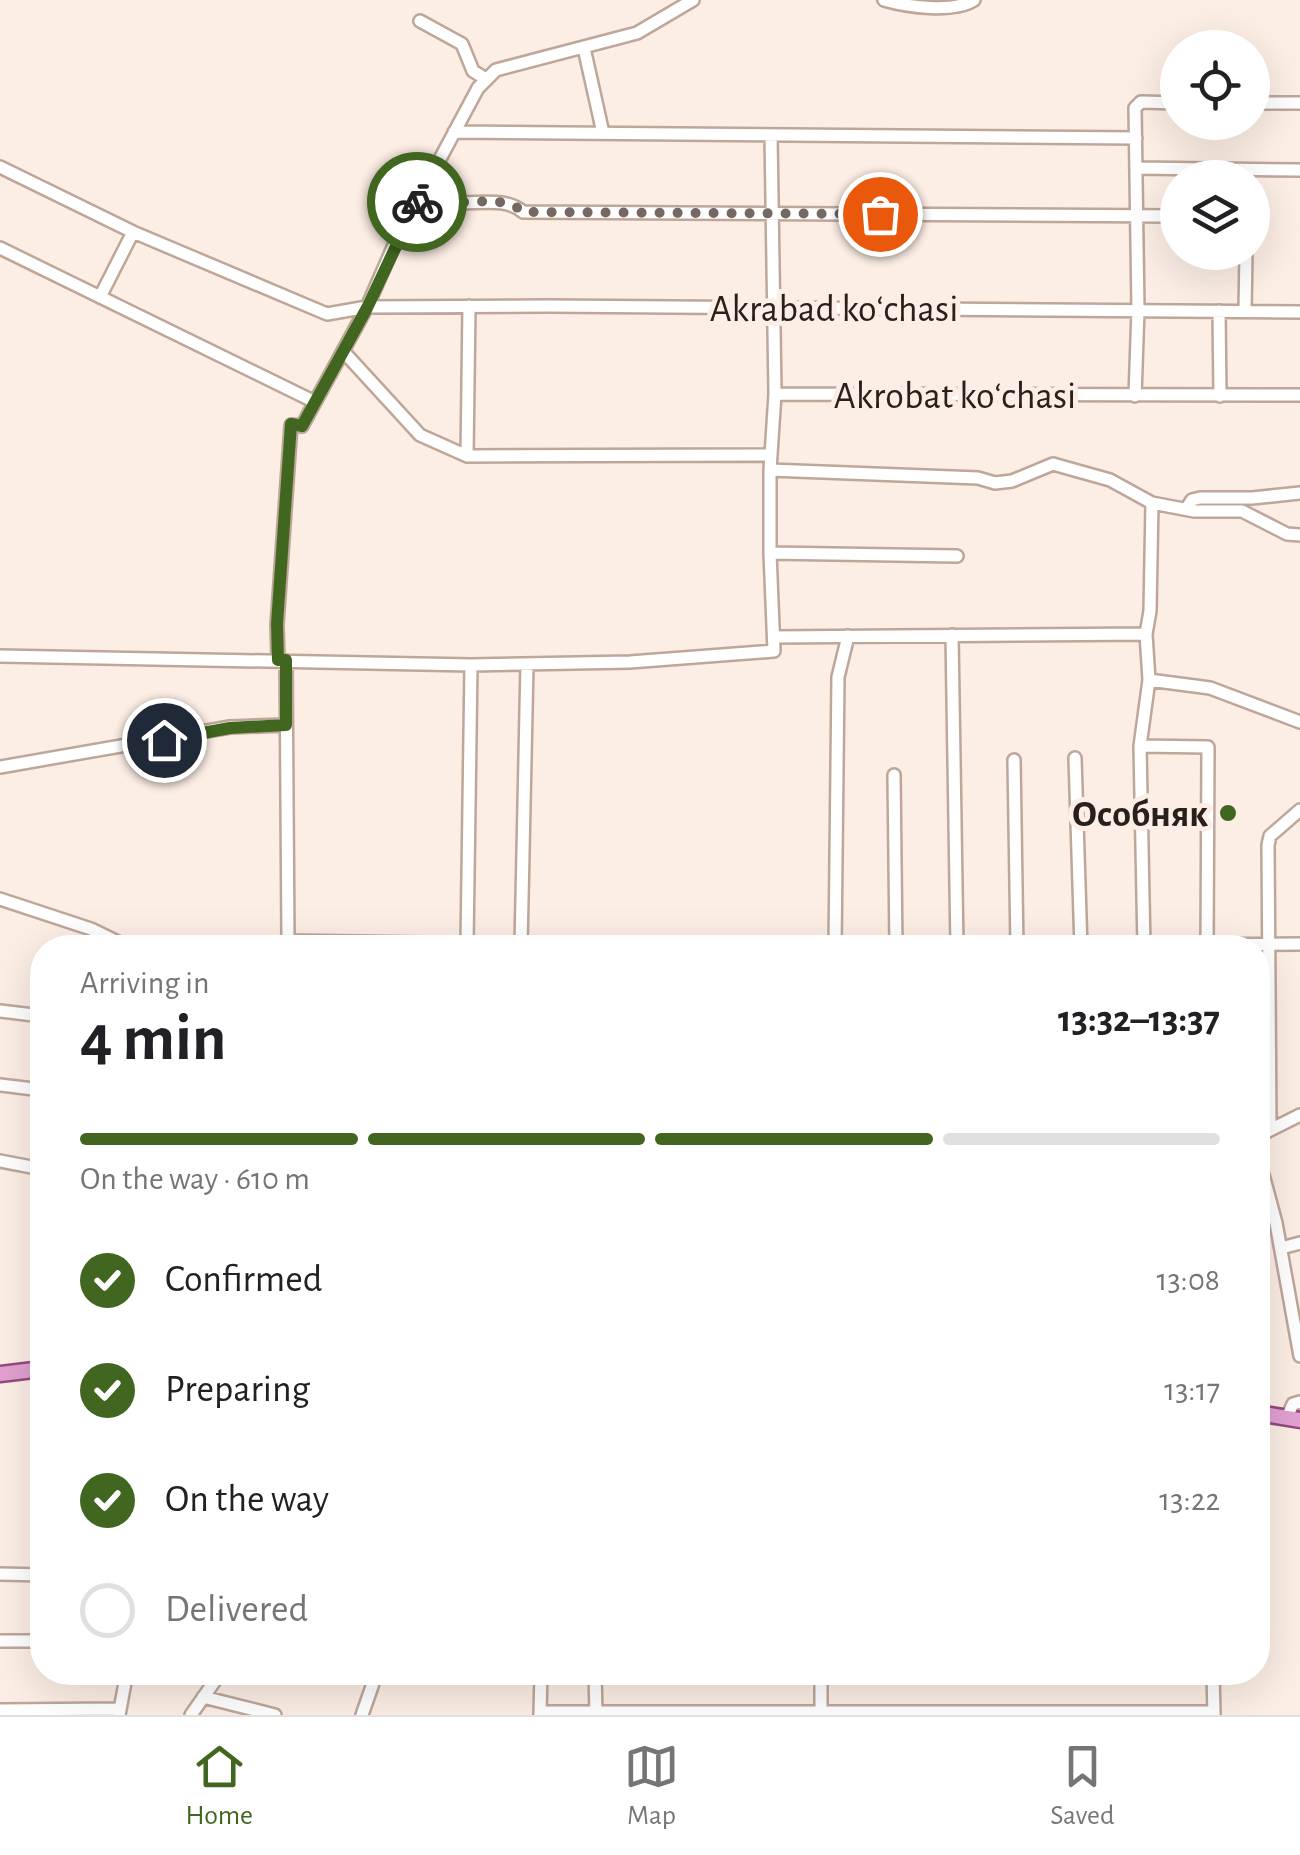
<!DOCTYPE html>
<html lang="en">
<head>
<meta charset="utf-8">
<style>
	:root { --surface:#fff; --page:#f2f2f2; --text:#202124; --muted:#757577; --line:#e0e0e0; --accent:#41661f }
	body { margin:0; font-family:"Alegreya Sans",sans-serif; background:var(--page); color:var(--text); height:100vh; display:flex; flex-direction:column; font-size:38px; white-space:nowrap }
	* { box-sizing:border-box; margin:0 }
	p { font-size:32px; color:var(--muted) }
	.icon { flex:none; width:55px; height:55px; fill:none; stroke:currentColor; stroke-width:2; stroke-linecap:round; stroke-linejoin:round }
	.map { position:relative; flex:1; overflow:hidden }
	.side { position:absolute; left:30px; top:935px; width:1240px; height:750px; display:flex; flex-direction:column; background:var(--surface); border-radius:40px; box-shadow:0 10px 40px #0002 }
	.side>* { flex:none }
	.fabs { position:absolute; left:1160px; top:30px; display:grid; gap:20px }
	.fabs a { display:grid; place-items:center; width:110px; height:110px; border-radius:50%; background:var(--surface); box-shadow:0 10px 40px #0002; font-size:50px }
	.pin { position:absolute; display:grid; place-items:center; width:85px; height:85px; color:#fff; margin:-42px; border:5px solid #fff; border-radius:50%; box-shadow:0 2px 10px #0007 }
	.courier { position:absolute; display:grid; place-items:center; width:100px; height:100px; margin:-50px; border:8px solid #41661f; border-radius:50%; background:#fff; color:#222; box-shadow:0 2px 12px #0007 }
	.headline em { font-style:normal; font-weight:700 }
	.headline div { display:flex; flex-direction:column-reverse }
	.headline { display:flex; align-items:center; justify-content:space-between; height:170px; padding:0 50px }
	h1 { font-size:65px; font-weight:700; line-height:75px }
	.bar { display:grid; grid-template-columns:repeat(4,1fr); gap:15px 10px; align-content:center; height:120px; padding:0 50px }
	.bar i { height:12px; border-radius:8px; background:var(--line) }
	.bar .current { background:var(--accent) }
	.bar p { grid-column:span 4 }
	ol { padding:0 50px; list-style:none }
	li { display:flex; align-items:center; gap:30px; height:110px }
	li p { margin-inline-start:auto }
	li .icon { padding:10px; border-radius:50%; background:var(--accent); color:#fff; stroke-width:4 }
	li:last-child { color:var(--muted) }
	li i { width:55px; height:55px; border:5px solid var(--line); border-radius:50% }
	.tab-bar { display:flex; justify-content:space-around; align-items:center; height:140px; border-top:2px solid var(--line); background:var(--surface); font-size:28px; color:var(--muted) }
	.tab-bar a { display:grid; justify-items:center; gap:5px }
	.tab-bar .current { color:var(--accent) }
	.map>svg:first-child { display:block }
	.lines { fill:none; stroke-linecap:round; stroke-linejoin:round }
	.minor-casing { stroke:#bea799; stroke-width:16 }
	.major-casing { stroke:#944b7e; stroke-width:19 }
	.minor { stroke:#fff; stroke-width:11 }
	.major { stroke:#e2a1d2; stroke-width:14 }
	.done { stroke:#736862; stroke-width:10; stroke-dasharray:0 18 }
	.route { stroke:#41661f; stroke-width:12 }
	.poi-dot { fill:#41661f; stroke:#fceee5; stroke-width:4 }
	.labels { text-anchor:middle; stroke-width:10; stroke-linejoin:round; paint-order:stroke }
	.street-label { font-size:38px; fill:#29201b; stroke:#fceee5 }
	.poi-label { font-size:38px; font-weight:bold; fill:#29201b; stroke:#fceee5; text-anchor:end }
</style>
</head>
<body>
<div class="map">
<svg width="1300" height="1715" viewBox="0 0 1300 1715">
	<rect width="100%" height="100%" fill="#fceee5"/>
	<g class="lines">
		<defs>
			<path id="minor" d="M884,0C908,7 953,13 974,0
				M420,21L462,44L473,71L486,79
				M584,48L603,133
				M1252,103H1300
				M454,132L1136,138
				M0,167L133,232L327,314L367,307L548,306L1300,312
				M1136,168L1300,170
				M422,193C455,215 498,190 523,212L1178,216
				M0,248L315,402
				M100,297L133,232
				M1219,311L1220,396
				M1245,311L1246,252
				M343,351L420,435L467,456L771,455
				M775,394L1300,395
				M1135,396L1138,310L1135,108L1141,102L1178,103
				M467,456L469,306
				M770,470L978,478L995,483L1012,481L1053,464L1110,480L1152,503L1194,511H1242L1287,534L1300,535
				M1186,509L1192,500L1200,498H1252L1300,493
				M770,553L957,556
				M952,635L957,948
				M774,637L1146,634
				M0,656L471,665L630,662L774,651L770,553V470L775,394L771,135
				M278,660L277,625L291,425L302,426L367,307L395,243L478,88L496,70L637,33L693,0
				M286,661L288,941L713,947L1300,944
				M1149,680L1210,688L1300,722
				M1140,746L1208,747L1207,948
				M1075,758L1081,948
				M1014,760L1017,948
				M0,767L230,727L285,725
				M894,775L896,948
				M0,899L91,929L130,948
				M467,945L471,665
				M521,946L527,664
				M835,948L838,677L848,636
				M1144,948L1140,746L1149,680L1146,634L1150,611L1152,503
				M0,1011L42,1016
				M0,1085L42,1090
				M1270,1127L1268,845L1270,836L1300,810
				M1258,1136L1300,1115
				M1258,1156L1276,1223L1300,1356
				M0,1161L42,1169
				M1281,1248L1300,1243
				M1287,1417L1293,1404L1300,1402
				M0,1574L42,1575
				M0,1641H42
				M595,1672L596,1715
				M1213,1672L1214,1715
				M203,1697L275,1715
				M0,1710L119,1709
				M540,1712H1214
				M119,1715L127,1672
				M191,1715L221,1672
				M362,1715L377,1672
				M540,1715L541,1672
				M821,1715V1672"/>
			<path id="major" d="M0,1374L42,1369
				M1258,1413L1300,1420"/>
		</defs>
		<!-- minor casing -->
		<use href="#minor" class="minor-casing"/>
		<!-- major casing -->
		<use href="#major" class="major-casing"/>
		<!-- minor -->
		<use href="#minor" class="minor"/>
		<!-- major -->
		<use href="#major" class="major"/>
	</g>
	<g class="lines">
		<!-- done -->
		<path class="done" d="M417,202L422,193C454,214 498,189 523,212L880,214"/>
		<!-- route -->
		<path class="route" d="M164,740L230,728L286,725V660H278L277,624L291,424L302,426L367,308L417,202"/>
	</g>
	<!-- markers -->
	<circle class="poi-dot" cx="1228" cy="813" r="10"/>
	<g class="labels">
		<!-- street labels -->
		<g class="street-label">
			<text x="834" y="321">Akrabad koʻchasi</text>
			<text x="955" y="408">Akrobat koʻchasi</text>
		</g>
		<!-- poi labels -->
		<g class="poi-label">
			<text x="1208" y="826">Особняк</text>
		</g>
	</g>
</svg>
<div class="fabs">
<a><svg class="icon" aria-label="locate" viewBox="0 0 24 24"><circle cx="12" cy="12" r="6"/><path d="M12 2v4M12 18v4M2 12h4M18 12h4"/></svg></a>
<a><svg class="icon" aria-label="layers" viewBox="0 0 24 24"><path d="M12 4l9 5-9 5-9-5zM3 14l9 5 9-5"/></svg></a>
</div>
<div class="pin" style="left:880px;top:214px;background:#ea580c"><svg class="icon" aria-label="bag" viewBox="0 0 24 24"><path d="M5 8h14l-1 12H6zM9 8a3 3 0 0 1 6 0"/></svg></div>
<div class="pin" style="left:164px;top:740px;background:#1f2937"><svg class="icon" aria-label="home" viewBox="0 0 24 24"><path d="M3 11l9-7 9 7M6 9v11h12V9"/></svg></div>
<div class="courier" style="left:417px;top:202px"><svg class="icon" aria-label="bike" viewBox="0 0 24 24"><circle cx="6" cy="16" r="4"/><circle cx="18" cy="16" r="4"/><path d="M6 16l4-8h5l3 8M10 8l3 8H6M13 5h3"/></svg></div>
<section class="side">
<div class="headline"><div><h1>4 min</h1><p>Arriving in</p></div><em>13:32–13:37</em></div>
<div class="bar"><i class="current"></i><i class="current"></i><i class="current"></i><i></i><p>On the way · 610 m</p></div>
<ol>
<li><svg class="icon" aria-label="check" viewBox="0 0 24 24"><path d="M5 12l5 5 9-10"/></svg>Confirmed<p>13:08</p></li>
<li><svg class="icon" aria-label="check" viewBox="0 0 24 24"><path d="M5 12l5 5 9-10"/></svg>Preparing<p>13:17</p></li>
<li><svg class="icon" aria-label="check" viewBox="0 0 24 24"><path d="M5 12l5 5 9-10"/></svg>On the way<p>13:22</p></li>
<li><i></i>Delivered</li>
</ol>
</section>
</div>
<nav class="tab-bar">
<a class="current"><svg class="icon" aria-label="home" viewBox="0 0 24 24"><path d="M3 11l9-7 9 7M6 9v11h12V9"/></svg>Home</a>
<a><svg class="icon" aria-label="map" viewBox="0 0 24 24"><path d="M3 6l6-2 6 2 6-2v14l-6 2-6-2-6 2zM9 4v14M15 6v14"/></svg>Map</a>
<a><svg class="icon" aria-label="saved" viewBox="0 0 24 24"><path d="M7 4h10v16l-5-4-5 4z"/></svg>Saved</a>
</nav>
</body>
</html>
